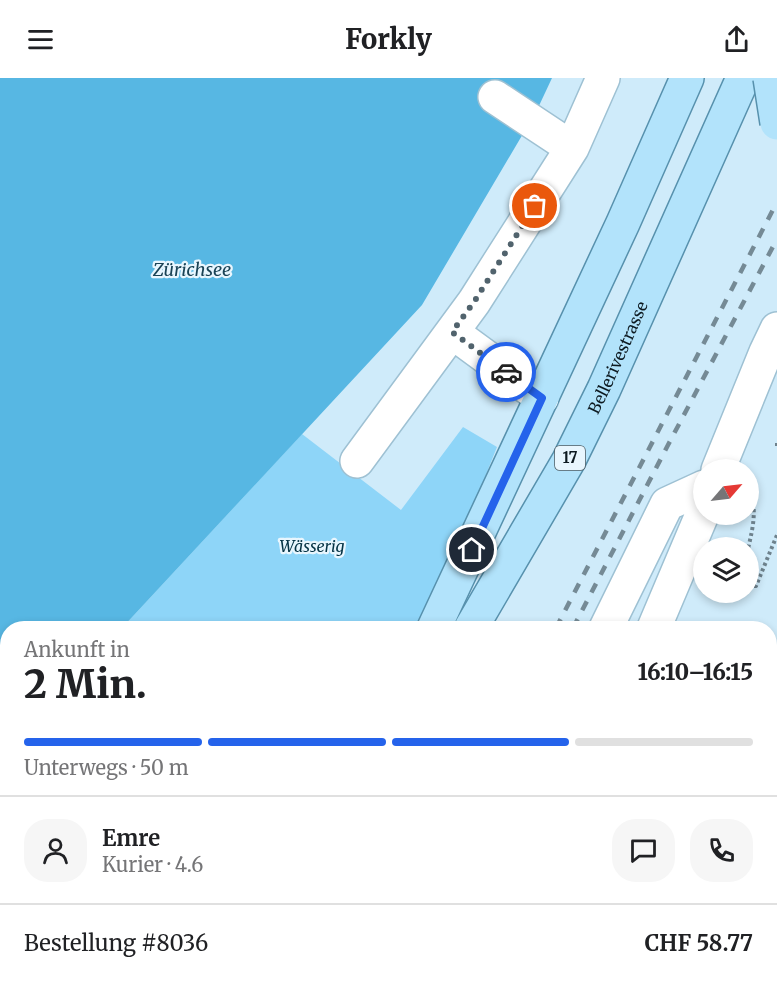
<!DOCTYPE html>
<html lang="de">
<head>
<meta charset="utf-8">
<style>
	:root { --surface:#fff; --page:#f6f6f6; --text:#202124; --muted:#757577; --line:#e0e0e0; --accent:#2563eb }
	body { margin:0; font-family:Merriweather,serif; background:var(--page); color:var(--text); height:100vh; display:flex; flex-direction:column; font-size:22px; white-space:nowrap }
	* { box-sizing:border-box; margin:0 }
	p { font-size:20px; color:var(--muted) }
	.icon { flex:none; width:33px; height:33px; fill:none; stroke:currentColor; stroke-width:2; stroke-linecap:round; stroke-linejoin:round }
	.map { position:relative; flex:1; overflow:hidden }
	.panel { position:absolute; left:0px; top:543px; width:777px; height:372px; display:flex; flex-direction:column; background:var(--surface); border-radius:24px 24px 0 0; box-shadow:0 3px 9px #0003 }
	.panel>* { flex:none }
	.needle { width:39px; rotate:62deg }
	.fabs { position:absolute; left:693px; top:381px; display:grid; gap:12px }
	.fabs a { display:grid; place-items:center; width:66px; height:66px; border-radius:50%; background:var(--surface); box-shadow:0 3px 9px #0003; font-size:30px }
	.pin { position:absolute; display:grid; place-items:center; width:51px; height:51px; color:#fff; margin:-26px; border:3px solid #fff; border-radius:50%; box-shadow:0 2px 6px #0007 }
	.courier { position:absolute; display:grid; place-items:center; width:60px; height:60px; margin:-30px; border:4px solid #2563eb; border-radius:50%; background:#fff; color:#222; box-shadow:0 2px 8px #0007 }
	.headline em { font-style:normal; font-weight:800 }
	.headline div { display:flex; flex-direction:column-reverse }
	.headline { display:flex; align-items:center; justify-content:space-between; height:102px; padding:0 24px }
	h1 { font-size:39px; font-weight:800; line-height:45px }
	.bar { display:grid; grid-template-columns:repeat(4,1fr); gap:9px 6px; align-content:center; height:72px; padding:0 24px }
	.bar i { height:8px; border-radius:4px; background:var(--line) }
	.bar .selected { background:var(--accent) }
	.bar p { grid-column:span 4 }
	.line { display:flex; align-items:center; gap:15px; padding:0 24px; border-top:2px solid var(--line) }
	.line div { flex:1 }
	.round { display:grid; place-items:center; flex:none; width:63px; height:63px; border-radius:24px; background:var(--page) }
	header { display:flex; justify-content:space-between; align-items:center; height:78px; padding:0 24px; background:var(--surface); font-size:27px; font-weight:800 }
	.map>svg:first-child { display:block }
	.green { fill:#8ed5f8 }
	.water { fill:#57b7e3 }
	.lines { fill:none; stroke-linecap:round; stroke-linejoin:round }
	.minor-casing { stroke:#9ec1d3; stroke-width:36 }
	.major-casing { stroke:#5791ad; stroke-width:36 }
	.path { stroke:#6e828d; stroke-width:4; stroke-dasharray:3 3; stroke-linecap:butt }
	.minor { stroke:#fff; stroke-width:33 }
	.major { stroke:#b2e3fb; stroke-width:33 }
	.rail { stroke:#758a95; stroke-width:4.5; stroke-dasharray:10 10; stroke-linecap:butt }
	.major-bridge-casing { stroke:#5791ad; stroke-width:36; stroke-linecap:butt }
	.major-bridge { stroke:#b2e3fb; stroke-width:33 }
	.done { stroke:#51636d; stroke-width:6; stroke-dasharray:0 10.8 }
	.route { stroke:#2563eb; stroke-width:8 }
	.labels { text-anchor:middle; stroke-width:4.5; stroke-linejoin:round; paint-order:stroke }
	.shield { fill:#e8f6fe; stroke:#4f5c63; stroke-width:1.5 }
	.shield-label { font-size:15px; font-weight:bold; fill:#0d1a21 }
	.street-label { font-size:16px; fill:#0d1a21; stroke:#e8f6fe }
	.park-label { font-size:16px; font-style:italic; fill:#043244; stroke:#e8f6fe }
	.water-label { font-size:18px; font-style:italic; fill:#1a4356; stroke:#e8f6fe }
</style>
</head>
<body>
<header><svg class="icon" aria-label="menu" viewBox="0 0 24 24"><path d="M4 6h16M4 12h16M4 18h16"/></svg>Forkly<svg class="icon" aria-label="share" viewBox="0 0 24 24"><path d="M12 15V3M7 8l5-5 5 5M5 13v7h14v-7"/></svg></header>
<div class="map">
<svg width="777" height="915" viewBox="0 0 777 915">
	<rect width="100%" height="100%" fill="#cfebfa"/>
	<!-- green -->
	<path class="green" d="M463,349L497,369L425,550H122L302,356L401,432Z"/>
	<!-- water -->
	<path class="water" d="M0,0H552L537,32L422,227L122,550H8L7,691L0,700Z"/>
	<g class="lines">
		<defs>
			<path id="minor" d="M495,19L572,70
				M452,254L542,320
				M357,383L474,224L572,70L603,0
				M718,392L766,274L777,251
				M606,550L667,426L704,409
				M654,550L704,432
				M606,908L611,915
				M423,915L427,908"/>
			<g id="major">
				<path d="M434,550L623,145L687,0"/>
				<path id="s1" d="M471,550L569,382L604,311L743,0"/>
				<path d="M770,725L777,710"/>
				<path d="M202,915L208,908"/>
				<path d="M672,915L676,908"/>
			</g>
		</defs>
		<!-- minor casing -->
		<use href="#minor" class="minor-casing"/>
		<!-- major casing -->
		<use href="#major" class="major-casing"/>
		<!-- path -->
		<path class="path" d="M777,365V371
			M748,408C758,430 753,449 748,471
			M748,508H756L777,457
			M457,908L469,915
			M535,908L541,915
			M495,915L511,908"/>
		<!-- minor -->
		<use href="#minor" class="minor"/>
		<!-- major -->
		<use href="#major" class="major"/>
		<!-- rail -->
		<path class="rail" d="M556,550L777,124
			M573,550L668,367L777,161
			M368,915L372,908
			M387,915L391,908"/>
		<defs>
			<path id="major-bridge" d="M770,0L777,45"/>
		</defs>
		<!-- major-bridge casing -->
		<use href="#major-bridge" class="major-bridge-casing"/>
		<!-- major-bridge -->
		<use href="#major-bridge" class="major-bridge"/>
	</g>
	<g class="lines">
		<!-- done -->
		<path class="done" d="M506,294L452,254L474,224L535,128"/>
		<!-- route -->
		<path class="route" d="M472,472L542,320L506,294"/>
	</g>
	<g class="labels">
		<!-- shield labels -->
		<rect class="shield" x="555" y="368" width="30" height="24" rx="4.5"/>
		<g class="shield-label">
			<text x="570" y="385">17</text>
		</g>
		<!-- street labels -->
		<g class="street-label">
			<text dy="6" stroke="none"><textPath href="#s1" startOffset="308">Bellerivestrasse</textPath></text>
		</g>
		<!-- park labels -->
		<g class="park-label">
			<text x="312" y="474">Wässerig</text>
		</g>
		<!-- water labels -->
		<g class="water-label">
			<text x="192" y="198">Zürichsee</text>
		</g>
	</g>
</svg>
<div class="fabs">
<a><svg class="needle" viewBox="-14 -14 28 28"><path d="M0-13l5 13h-10z" fill="#e53935"/><path d="M0 13l5-13h-10z" fill="#757577"/></svg></a>
<a><svg class="icon" aria-label="layers" viewBox="0 0 24 24"><path d="M12 4l9 5-9 5-9-5zM3 14l9 5 9-5"/></svg></a>
</div>
<div class="pin" style="left:535px;top:128px;background:#ea580c"><svg class="icon" aria-label="bag" viewBox="0 0 24 24"><path d="M5 8h14l-1 12H6zM9 8a3 3 0 0 1 6 0"/></svg></div>
<div class="pin" style="left:472px;top:472px;background:#1f2937"><svg class="icon" aria-label="home" viewBox="0 0 24 24"><path d="M3 11l9-7 9 7M6 9v11h12V9"/></svg></div>
<div class="courier" style="left:506px;top:294px"><svg class="icon" aria-label="car" viewBox="0 0 24 24"><path d="M5 17H2v-5l4-1 3-4h7l3 4 3 1v5h-3M9 17h6M6 11h13"/><circle cx="7" cy="17" r="2"/><circle cx="17" cy="17" r="2"/></svg></div>
<section class="panel">
<div class="headline"><div><h1>2 Min.</h1><p>Ankunft in</p></div><em>16:10–16:15</em></div>
<div class="bar"><i class="selected"></i><i class="selected"></i><i class="selected"></i><i></i><p>Unterwegs · 50 m</p></div>
<div class="line" style="height:108px"><a class="round"><svg class="icon" aria-label="person" viewBox="0 0 24 24"><circle cx="12" cy="8" r="4"/><path d="M4 21q1-7 8-7t8 7"/></svg></a><div><b>Emre</b><p>Kurier · 4.6</p></div><a class="round"><svg class="icon" aria-label="chat" viewBox="0 0 24 24"><path d="M4 5h16v11H9l-5 4z"/></svg></a><a class="round"><svg class="icon" aria-label="phone" viewBox="0 0 24 24"><path d="M5 4h4l2 5-3 2q2 4 5 5l2-3 5 2v4C11 20 4 13 5 4z"/></svg></a></div>
<div class="line" style="height:78px"><div>Bestellung #8036</div><b>CHF 58.77</b></div>
</section>
</div>
</body>
</html>
